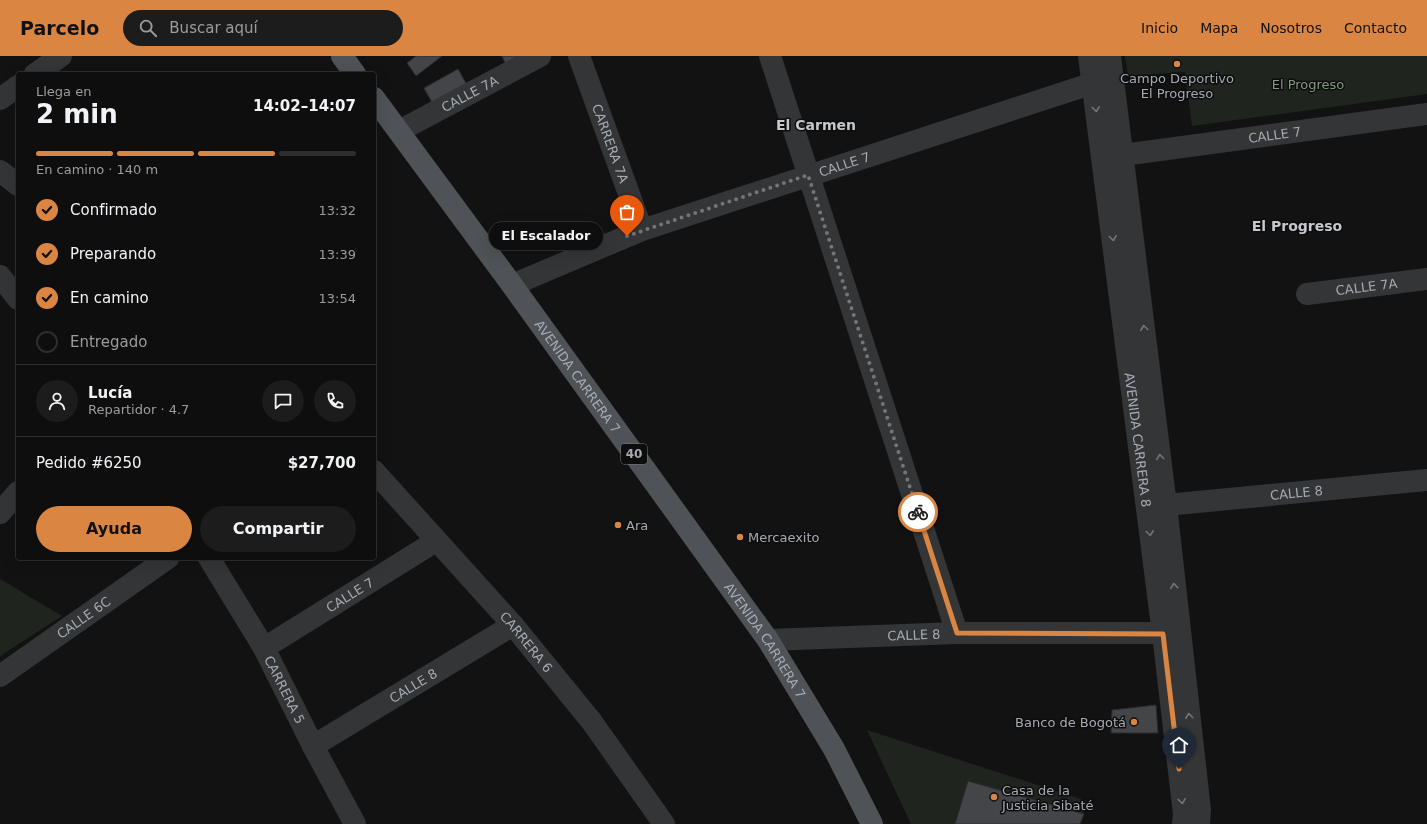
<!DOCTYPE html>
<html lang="es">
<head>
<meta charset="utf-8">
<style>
	:root { --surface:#0e0e0e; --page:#1c1c1c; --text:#f1f3f6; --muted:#9b9c9e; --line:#2e2e2e; --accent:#da8642 }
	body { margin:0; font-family:"DejaVu Sans",sans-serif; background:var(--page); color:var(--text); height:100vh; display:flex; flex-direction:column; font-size:15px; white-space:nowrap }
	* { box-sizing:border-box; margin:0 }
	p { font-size:13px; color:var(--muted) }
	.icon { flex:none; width:22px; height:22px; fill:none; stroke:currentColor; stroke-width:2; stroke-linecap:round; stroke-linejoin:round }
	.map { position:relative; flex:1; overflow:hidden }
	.drawer { position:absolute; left:16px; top:16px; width:360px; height:488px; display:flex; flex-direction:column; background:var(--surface); border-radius:4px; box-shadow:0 4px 16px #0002,0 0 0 1px var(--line) }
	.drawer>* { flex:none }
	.pin { position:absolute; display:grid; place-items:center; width:34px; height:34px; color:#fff; margin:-41px -17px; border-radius:50% 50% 50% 0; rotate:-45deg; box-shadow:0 0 4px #0007 }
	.pin .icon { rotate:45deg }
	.courier { position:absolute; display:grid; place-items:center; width:40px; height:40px; margin:-20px; border:3px solid #da8642; border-radius:50%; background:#fff; color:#222; box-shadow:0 1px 5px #0007 }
	.bubble { position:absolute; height:28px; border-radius:14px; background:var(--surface); box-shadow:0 4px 16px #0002,0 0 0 1px var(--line); font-size:13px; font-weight:700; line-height:28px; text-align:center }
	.summary em { font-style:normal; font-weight:700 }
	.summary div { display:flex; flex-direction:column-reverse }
	.summary { display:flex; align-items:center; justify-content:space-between; height:68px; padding:0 20px }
	h1 { font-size:26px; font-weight:700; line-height:30px }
	.bar { display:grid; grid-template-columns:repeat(4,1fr); gap:6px 4px; align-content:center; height:48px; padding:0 20px }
	.bar i { height:5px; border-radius:3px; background:var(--line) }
	.bar .on { background:var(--accent) }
	.bar p { grid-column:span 4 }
	.line { display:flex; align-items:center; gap:10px; padding:0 20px; border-top:1px solid var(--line) }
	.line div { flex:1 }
	.round { display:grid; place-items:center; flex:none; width:42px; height:42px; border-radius:21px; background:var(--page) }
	ol { padding:0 20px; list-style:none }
	li { display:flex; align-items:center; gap:12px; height:44px }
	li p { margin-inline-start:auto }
	li .icon { padding:4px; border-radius:50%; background:var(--accent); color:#111; stroke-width:4 }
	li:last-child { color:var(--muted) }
	li i { width:22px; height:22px; border:2px solid var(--line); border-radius:50% }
	.cta { display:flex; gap:8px; margin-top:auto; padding:8px 20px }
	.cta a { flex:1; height:46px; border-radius:24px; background:var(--accent); color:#111; font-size:16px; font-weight:700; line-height:46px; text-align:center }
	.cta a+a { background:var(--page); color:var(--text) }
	header { display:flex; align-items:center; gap:24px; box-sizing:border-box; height:56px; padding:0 20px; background:var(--accent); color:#111 }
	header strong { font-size:19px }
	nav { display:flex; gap:22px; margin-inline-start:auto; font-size:14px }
	.search { width:280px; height:36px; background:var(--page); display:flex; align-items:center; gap:10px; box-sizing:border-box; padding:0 14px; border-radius:22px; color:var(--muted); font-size:15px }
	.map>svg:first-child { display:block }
	.green { fill:#1f251e }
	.building { fill:#444548; stroke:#2c2c2f }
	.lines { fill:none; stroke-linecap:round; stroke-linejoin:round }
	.minor { stroke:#333537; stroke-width:22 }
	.major { stroke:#4f5256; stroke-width:22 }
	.oneway { stroke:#72767b }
	.done { stroke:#72757a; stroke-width:4; stroke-dasharray:0 7.2 }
	.route { stroke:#da8642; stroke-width:5 }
	.poi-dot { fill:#da8642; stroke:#0d0d0e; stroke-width:1.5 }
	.labels { text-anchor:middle; stroke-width:3; stroke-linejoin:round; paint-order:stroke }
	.shield { fill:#0d0d0e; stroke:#777c81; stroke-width:1 }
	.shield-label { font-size:12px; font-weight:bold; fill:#a5abb2 }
	.poi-label { font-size:13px; fill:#a5abb2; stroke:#0d0d0e; text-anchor:start }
	.park-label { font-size:13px; fill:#829b7e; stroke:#0d0d0e }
	.street-label { font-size:13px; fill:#a5abb2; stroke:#0d0d0e }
	.neighbourhood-label { font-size:14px; font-weight:bold; fill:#c5c9ce; stroke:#0d0d0e }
</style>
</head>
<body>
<header>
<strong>Parcelo</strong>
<div class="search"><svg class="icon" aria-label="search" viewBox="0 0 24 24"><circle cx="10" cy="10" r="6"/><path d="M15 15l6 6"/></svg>Buscar aquí</div>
<nav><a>Inicio</a><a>Mapa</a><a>Nosotros</a><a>Contacto</a></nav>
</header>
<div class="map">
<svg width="1427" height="768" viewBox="0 0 1427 768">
	<rect width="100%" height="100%" fill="#121213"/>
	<!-- green -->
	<path class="green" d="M1125,0H1427V38L1192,70L1185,16L1128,20Z
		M0,523L62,560L0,600Z
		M867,674L1087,745L1084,758L968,725L955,768H911Z"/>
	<!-- building -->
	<path class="building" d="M416,0H442L416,20L407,7Z
		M502,0H527L506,9Z
		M458,13L468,31L434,50L424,32Z
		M1156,649L1158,677H1111L1112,654Z
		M968,725L1084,758L1080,768H955Z"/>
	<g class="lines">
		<!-- minor -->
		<g class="minor">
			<path id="s1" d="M579,0L642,174"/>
			<path d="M770,0L957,577"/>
			<path id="s2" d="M1089,0L1163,578L1184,758L1183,768"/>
			<path d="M1110,0L1166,449L1200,754L1199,768"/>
			<path d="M35,18L61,0"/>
			<path d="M0,43L18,30"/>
			<path id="s3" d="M399,75L540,0"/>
			<path id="s4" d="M1123,99L1427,58"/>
			<path d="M0,115L18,129"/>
			<path d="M0,220L18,243"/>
			<path id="s5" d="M512,229L642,174L1106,23"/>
			<path id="s6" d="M1307,238L1427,223"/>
			<path id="s7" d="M374,415L513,569L592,666L664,768"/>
			<path id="s8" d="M1166,449L1427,424"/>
			<path d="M0,457L18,436"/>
			<path id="s9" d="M209,502L264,592L313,690L355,768"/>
			<path id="s10" d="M768,584L957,577H1177"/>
			<path id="s11" d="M264,592L436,485"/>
			<path id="s12" d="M0,620L168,502"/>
			<path id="s13" d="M313,690L513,569"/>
		</g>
		<!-- major -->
		<g class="major">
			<path d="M342,0L355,18"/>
			<path id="s14" d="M374,42L512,229L768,584L834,693L872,768"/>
		</g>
	</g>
	<!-- one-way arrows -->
	<defs><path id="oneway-chevron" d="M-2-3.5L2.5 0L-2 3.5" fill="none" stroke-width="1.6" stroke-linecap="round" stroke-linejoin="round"/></defs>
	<g class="oneway">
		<use href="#oneway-chevron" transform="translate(1096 53) rotate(83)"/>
		<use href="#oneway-chevron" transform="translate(1113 182) rotate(83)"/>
		<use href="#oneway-chevron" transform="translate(1144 272) rotate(-97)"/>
		<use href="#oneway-chevron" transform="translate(1160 401) rotate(-97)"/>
		<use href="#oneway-chevron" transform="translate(1150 477) rotate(83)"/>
		<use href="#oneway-chevron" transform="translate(1174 530) rotate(-96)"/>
		<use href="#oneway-chevron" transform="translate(1189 660) rotate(-97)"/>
		<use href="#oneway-chevron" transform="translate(1182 745) rotate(83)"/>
	</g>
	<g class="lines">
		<!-- done -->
		<path class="done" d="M627,180L808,119L918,456"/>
		<!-- route -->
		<path class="route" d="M918,456L957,577L1163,578L1179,713"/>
	</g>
	<!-- markers -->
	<g class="poi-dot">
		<circle cx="1177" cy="8" r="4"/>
		<circle cx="618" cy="469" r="4"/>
		<circle cx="740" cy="481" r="4"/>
		<circle cx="1134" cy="666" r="4"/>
		<circle cx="994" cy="741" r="4"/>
	</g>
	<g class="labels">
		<!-- shield labels -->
		<rect class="shield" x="621" y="388" width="26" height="20" rx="3"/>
		<g class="shield-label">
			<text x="634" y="402">40</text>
		</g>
		<!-- poi labels -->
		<g class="poi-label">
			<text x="1177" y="27" text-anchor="middle">Campo Deportivo<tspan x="1177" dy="15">El Progreso</tspan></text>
			<text x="626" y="474">Ara</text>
			<text x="748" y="486">Mercaexito</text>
			<text x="1126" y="671" text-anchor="end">Banco de Bogotá</text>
			<text x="1002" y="739">Casa de la<tspan x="1002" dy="15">Justicia Sibaté</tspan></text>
		</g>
		<!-- park labels -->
		<g class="park-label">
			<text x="1308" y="33">El Progreso</text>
		</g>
		<!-- street labels -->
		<g class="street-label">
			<text dy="5" stroke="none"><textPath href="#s3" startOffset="80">CALLE 7A</textPath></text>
			<text dy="5" stroke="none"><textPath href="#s4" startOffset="153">CALLE 7</textPath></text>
			<text dy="5" stroke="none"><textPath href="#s1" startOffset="93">CARRERA 7A</textPath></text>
			<text dy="5" stroke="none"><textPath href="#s5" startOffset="354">CALLE 7</textPath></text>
			<text dy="5" stroke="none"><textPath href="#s6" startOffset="60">CALLE 7A</textPath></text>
			<text dy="5" stroke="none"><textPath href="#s14" startOffset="345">AVENIDA CARRERA 7</textPath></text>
			<text dy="5" stroke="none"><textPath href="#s2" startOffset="387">AVENIDA CARRERA 8</textPath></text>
			<text dy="5" stroke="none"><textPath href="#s8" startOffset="131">CALLE 8</textPath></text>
			<text dy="5" stroke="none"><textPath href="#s11" startOffset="101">CALLE 7</textPath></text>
			<text dy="5" stroke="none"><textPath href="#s12" startOffset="102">CALLE 6C</textPath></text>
			<text dy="5" stroke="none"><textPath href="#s10" startOffset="146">CALLE 8</textPath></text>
			<text dy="5" stroke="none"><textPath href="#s14" startOffset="669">AVENIDA CARRERA 7</textPath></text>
			<text dy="5" stroke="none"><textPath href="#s7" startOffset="229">CARRERA 6</textPath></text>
			<text dy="5" stroke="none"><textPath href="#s13" startOffset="117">CALLE 8</textPath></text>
			<text dy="5" stroke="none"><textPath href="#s9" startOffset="152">CARRERA 5</textPath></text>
		</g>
		<!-- neighbourhood labels -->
		<g class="neighbourhood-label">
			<text x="816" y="74">El Carmen</text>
			<text x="1297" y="175">El Progreso</text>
		</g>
	</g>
</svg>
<div class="pin" style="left:627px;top:180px;background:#ea580c"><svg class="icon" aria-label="bag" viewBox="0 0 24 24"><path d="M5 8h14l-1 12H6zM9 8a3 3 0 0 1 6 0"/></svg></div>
<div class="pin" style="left:1179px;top:713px;background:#1f2937"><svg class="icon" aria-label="home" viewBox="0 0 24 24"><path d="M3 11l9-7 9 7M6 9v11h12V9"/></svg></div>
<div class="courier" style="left:918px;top:456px"><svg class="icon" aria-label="bike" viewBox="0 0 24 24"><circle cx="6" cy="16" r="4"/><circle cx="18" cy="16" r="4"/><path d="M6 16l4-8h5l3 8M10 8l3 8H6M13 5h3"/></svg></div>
<div class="bubble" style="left:489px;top:166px;width:114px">El Escalador</div>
<section class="drawer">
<div class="summary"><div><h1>2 min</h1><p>Llega en</p></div><em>14:02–14:07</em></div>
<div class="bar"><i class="on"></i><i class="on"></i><i class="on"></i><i></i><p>En camino · 140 m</p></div>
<ol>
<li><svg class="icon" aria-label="check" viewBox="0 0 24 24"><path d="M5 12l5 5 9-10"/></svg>Confirmado<p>13:32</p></li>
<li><svg class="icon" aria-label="check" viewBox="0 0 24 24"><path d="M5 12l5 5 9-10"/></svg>Preparando<p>13:39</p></li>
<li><svg class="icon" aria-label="check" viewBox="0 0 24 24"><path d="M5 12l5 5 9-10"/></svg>En camino<p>13:54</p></li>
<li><i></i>Entregado</li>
</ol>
<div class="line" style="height:72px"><a class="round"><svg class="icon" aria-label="person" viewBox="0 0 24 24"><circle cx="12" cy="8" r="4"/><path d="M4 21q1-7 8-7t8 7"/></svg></a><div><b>Lucía</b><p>Repartidor · 4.7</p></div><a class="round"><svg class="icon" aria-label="chat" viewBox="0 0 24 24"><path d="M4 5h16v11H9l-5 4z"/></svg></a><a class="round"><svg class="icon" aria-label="phone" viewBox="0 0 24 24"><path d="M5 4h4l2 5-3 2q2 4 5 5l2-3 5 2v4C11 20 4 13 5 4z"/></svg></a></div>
<div class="line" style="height:52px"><div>Pedido #6250</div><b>$27,700</b></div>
<div class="cta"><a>Ayuda</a><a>Compartir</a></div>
</section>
</div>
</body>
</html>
